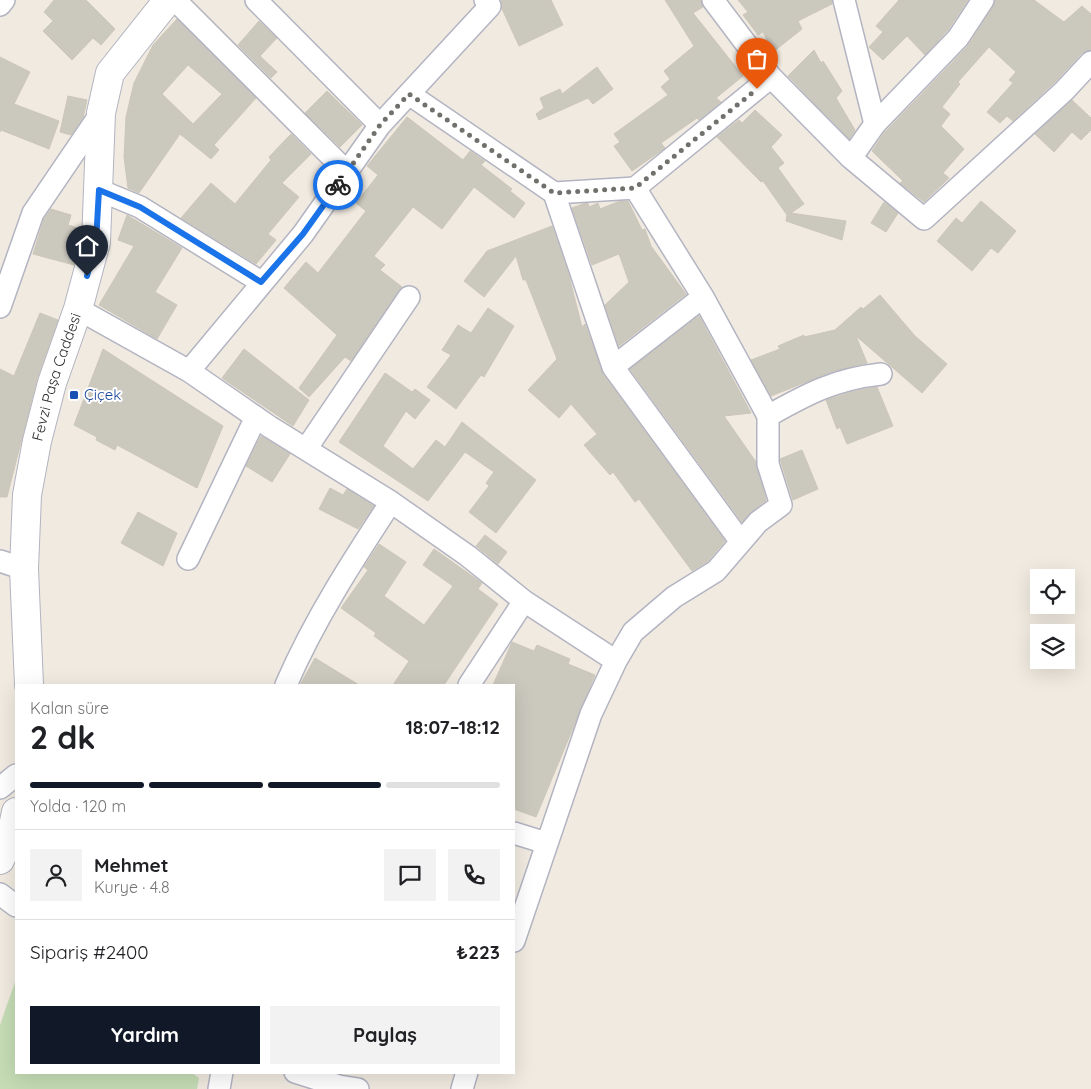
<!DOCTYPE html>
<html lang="tr">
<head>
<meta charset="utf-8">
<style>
	:root { --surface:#fff; --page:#f2f2f2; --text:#202124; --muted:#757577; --line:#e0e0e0; --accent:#111827 }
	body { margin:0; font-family:Quicksand,sans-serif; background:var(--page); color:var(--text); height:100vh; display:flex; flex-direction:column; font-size:19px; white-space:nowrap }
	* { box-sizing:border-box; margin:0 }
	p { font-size:16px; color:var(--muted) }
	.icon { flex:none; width:28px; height:28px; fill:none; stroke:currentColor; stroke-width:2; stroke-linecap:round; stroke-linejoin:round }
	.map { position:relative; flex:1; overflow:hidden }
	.side { position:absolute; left:15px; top:684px; width:500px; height:390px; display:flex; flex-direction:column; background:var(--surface); border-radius:0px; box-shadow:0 5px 20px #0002 }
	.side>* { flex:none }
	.fabs { position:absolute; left:1030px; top:569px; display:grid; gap:10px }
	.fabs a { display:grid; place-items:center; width:45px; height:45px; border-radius:0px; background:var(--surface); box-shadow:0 5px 20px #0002; font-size:25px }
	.pin { position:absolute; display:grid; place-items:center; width:42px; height:42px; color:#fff; margin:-51px -21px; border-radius:50% 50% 50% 0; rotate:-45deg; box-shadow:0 0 5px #0007 }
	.pin .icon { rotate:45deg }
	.courier { position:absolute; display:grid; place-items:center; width:50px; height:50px; margin:-25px; border:4px solid #1a73e8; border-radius:50%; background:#fff; color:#222; box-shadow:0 1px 6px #0007 }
	.summary em { font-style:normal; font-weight:700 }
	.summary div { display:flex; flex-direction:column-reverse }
	.summary { display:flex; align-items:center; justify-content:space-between; height:85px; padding:0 15px }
	h1 { font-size:32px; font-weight:700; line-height:38px }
	.bar { display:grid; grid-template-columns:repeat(4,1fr); gap:8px 5px; align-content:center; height:60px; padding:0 15px }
	.bar i { height:6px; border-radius:4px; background:var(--line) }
	.bar .active { background:var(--accent) }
	.bar p { grid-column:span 4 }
	.line { display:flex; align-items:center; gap:12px; padding:0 15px; border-top:1px solid var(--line) }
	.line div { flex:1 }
	.round { display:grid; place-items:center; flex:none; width:52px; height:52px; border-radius:0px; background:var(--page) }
	.button { display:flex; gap:10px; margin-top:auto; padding:10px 15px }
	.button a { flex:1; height:58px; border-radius:0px; background:var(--accent); color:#fff; font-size:20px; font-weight:700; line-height:58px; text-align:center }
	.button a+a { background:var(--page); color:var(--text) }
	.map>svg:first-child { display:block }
	.cemetery { fill:#c5dcb5 }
	.building { fill:#cbc8be; stroke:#ccc7b8; fill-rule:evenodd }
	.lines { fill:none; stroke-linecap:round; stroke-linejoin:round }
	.street-casing { stroke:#b3b4c2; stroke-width:24 }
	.secondary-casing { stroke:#b3b4c2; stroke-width:30 }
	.street { stroke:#fff; stroke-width:21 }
	.secondary { stroke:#fff; stroke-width:28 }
	.done { stroke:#72706c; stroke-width:5; stroke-dasharray:0 9 }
	.route { stroke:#1a73e8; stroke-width:6 }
	.transit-dot { fill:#1a4fb4; stroke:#fff; stroke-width:2 }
	.labels { text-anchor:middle; stroke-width:4; stroke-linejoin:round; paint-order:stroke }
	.street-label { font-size:15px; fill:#2e2e2e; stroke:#fff }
	.transit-label { font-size:15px; fill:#164399; stroke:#fff; text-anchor:start }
</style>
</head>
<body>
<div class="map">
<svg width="1091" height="1089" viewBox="0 0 1091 1089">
	<rect width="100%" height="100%" fill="#f0eae0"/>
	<!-- cemetery -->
	<path class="cemetery" d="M16,979V1072L192,1073L199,1078L197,1089H0V1025Z"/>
	<!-- building -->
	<path class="building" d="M54,0H86L115,29L101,45L93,38L72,60L43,31L53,21L44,12Z
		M501,0H551L563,25L519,46L502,9Z
		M665,0H701L703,7L693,13L743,76L716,98L721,102L699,120L697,118L661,143L665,148L632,171L614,146L620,142L614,134L668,95L661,87L670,79L664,71L694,46Z
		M738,0H832V4L798,21L802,29L773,52L763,32L758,35L743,15L748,12Z
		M899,0H968L948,30L925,55L907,36L883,60L869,47L883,32L876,26Z
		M995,0H1034L1064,22L1082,6L1091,14V50L1082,53L1055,82L1013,121L1007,116L1000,123L987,112L1013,83L1009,80L1016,72L989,47L958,82L960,84L942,107L950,114L941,126L964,149L943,173L949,178L924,202L900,183L903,181L872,151L885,132L967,47L993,7Z
		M177,19L256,98L214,145L219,150L211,159L180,134L139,193L128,188L124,157L126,117L134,83L153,45ZM188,65L222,94L193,124L162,94Z
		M259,21L277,38L260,56L277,72L271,78L238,45Z
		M814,50L821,63L823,61L842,91L836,98L855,130L849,139L788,76Z
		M0,57L30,72L14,104L59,121L49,149L1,130L0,132Z
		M597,67L613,89L593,104L588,98L539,120L536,114L544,108L540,98L560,89L562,94Z
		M327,91L362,125L340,147L305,113Z
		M68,96L87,100L83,118L71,135L60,132Z
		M1072,100L1091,118V130L1081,140L1072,132L1054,152L1035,134Z
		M755,110L782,135L771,147L784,163L778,168L804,204L791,213L846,221L842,240L786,221L787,215L763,181L761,182L717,137L739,120L742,123Z
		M407,117L463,160L470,151L483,160L485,161L481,165L512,189L510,191L525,203L514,218L474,187L442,229L413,207L374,256L385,265L380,270L402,287L351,361L345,357L309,397L299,388L337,335L284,288L306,262L318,273L366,211L356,203L378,175L367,166Z
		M291,134L311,154L282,183L299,197L268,234L276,240L256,264L181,218L211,183L235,204L271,160L269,157Z
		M620,201H628L642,230L645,229L651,246L686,294L619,346L605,305L629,282L619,254L592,265L572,208L583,204L588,203L589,207L598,203L600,209Z
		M981,201L1016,231L998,253L991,248L972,271L937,241L956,218L962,223Z
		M884,202L898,213L886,232L871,223Z
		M51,209L71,215L68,225L81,229L74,265L33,254L44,219Z
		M127,215L182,248L155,292L177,305L157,339L99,305L134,246L118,240Z
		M552,226L569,276L582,327L585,324L603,374L725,541L708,561L692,571L639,499L635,502L613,472L610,475L584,445L597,434L571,404L559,418L528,390L557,359L526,280H523L516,256L484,297L464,281L487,251Z
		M880,295L915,336L947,364L922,393L856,336L867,363L831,372L771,396L751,360L780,349L778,346L804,335V337L835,330L861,307L863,309Z
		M488,308L514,326L484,377L481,375L456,409L427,387L451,355L442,350L458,325L471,333Z
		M40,313L58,320L37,379L7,497H0V369L14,376Z
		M699,316L751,413L724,416L756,462L766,500L742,522L630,369Z
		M103,349L223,426L197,488L117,445L115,450L96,440L97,437L74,425Z
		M244,349L309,400L293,426L222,378Z
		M385,373L412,392L415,389L430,400L415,419L406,411L383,446L413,469L436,440L445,447L462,422L536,480L496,533L469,512L489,486L486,483L494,472L465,452L428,501L339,442Z
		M877,387L893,426L847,444L840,427L837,429L826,400L852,392Z
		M261,436L290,454L272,482L246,466Z
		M802,450L818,489L793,500L780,459Z
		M330,488L343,495L347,489L374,506L358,529L319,509Z
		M138,512L177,533L163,566L121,543Z
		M485,535L507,552L498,564L476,546Z
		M379,544L406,562L384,596L424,625L453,586L423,565L434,549L482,583L478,589L498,604L444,685H393L409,661L374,636L376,633L341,608L368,570L364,567Z
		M512,642L534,651L537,645L570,659L568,664L595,675L536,817L514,809V685H493Z
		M315,658L359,685H300Z"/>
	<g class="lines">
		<defs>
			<path id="street" d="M175,0L347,172
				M256,0L380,125
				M713,0L771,77L851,158L924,219L1064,91L1091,62
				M844,0L875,124
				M0,5L4,0
				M409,94L554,193L635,188L771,77
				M851,158L875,124L958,38L983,0
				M99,190L140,207L261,282
				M554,193L613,367L741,542
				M0,307L33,213L101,113
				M78,309L189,371L270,427L391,502L468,556L524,601L616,661
				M613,367L703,297
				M189,371L303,234L380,125L490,6L485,0
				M768,416C807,394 835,379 881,374
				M306,449L409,297
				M188,559L256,417
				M0,561L24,569
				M286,685C314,620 353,560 391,502
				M469,685L524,601
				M0,788L16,775
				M514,833L546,843
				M0,894L16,906
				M514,941L591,714L616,661L633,632L674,597L716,571L758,522L781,505L768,464V416L703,297L635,188
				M295,1072L339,1086L358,1089
				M219,1089L222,1072
				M462,1089L467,1072"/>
			<g id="secondary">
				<path id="s1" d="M29,685L24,569L27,495L37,441L52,383L78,309L96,242L101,113L110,73L168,0"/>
				<path d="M0,860L11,836L16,812"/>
			</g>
		</defs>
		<!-- street casing -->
		<use href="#street" class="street-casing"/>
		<!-- secondary casing -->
		<use href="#secondary" class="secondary-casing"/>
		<!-- street -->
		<use href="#street" class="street"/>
		<!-- secondary -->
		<use href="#secondary" class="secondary"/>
	</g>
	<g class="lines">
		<!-- done -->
		<path class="done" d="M338,185L380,125L409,94L554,193L635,188L757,89"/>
		<!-- route -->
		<path class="route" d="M87,276L96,242L99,190L140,207L261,282L303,234L338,185"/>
	</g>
	<!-- markers -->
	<rect class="transit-dot" x="69" y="390" width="10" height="10" rx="2.5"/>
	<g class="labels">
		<!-- street labels -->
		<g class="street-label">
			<text dy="5" stroke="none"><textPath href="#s1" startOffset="312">Fevzi Paşa Caddesi</textPath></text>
		</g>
		<!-- transit labels -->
		<g class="transit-label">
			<text x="84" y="400">Çiçek</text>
		</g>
	</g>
</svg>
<div class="fabs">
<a><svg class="icon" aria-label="locate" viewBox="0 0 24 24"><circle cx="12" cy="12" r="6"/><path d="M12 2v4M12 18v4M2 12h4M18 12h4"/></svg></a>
<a><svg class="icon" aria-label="layers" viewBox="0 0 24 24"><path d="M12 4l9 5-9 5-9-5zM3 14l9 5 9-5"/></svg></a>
</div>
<div class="pin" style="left:757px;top:89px;background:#ea580c"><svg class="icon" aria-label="bag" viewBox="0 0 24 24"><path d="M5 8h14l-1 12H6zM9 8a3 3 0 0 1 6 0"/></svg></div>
<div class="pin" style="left:87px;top:276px;background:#1f2937"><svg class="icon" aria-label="home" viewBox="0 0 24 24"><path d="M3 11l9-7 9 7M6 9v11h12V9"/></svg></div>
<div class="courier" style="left:338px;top:185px"><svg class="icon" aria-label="bike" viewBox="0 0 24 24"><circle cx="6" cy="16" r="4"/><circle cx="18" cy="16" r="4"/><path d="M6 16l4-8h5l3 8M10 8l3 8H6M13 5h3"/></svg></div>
<section class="side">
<div class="summary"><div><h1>2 dk</h1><p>Kalan süre</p></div><em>18:07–18:12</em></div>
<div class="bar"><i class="active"></i><i class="active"></i><i class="active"></i><i></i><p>Yolda · 120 m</p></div>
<div class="line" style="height:90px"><a class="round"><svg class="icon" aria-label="person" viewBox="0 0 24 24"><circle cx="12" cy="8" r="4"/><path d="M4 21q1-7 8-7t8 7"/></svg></a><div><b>Mehmet</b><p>Kurye · 4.8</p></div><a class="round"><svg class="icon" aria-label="chat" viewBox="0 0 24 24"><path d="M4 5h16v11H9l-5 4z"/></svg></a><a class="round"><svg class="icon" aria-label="phone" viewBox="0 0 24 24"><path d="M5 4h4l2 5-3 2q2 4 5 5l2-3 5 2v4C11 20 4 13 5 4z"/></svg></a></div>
<div class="line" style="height:65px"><div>Sipariş #2400</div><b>₺223</b></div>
<div class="button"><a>Yardım</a><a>Paylaş</a></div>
</section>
</div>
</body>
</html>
